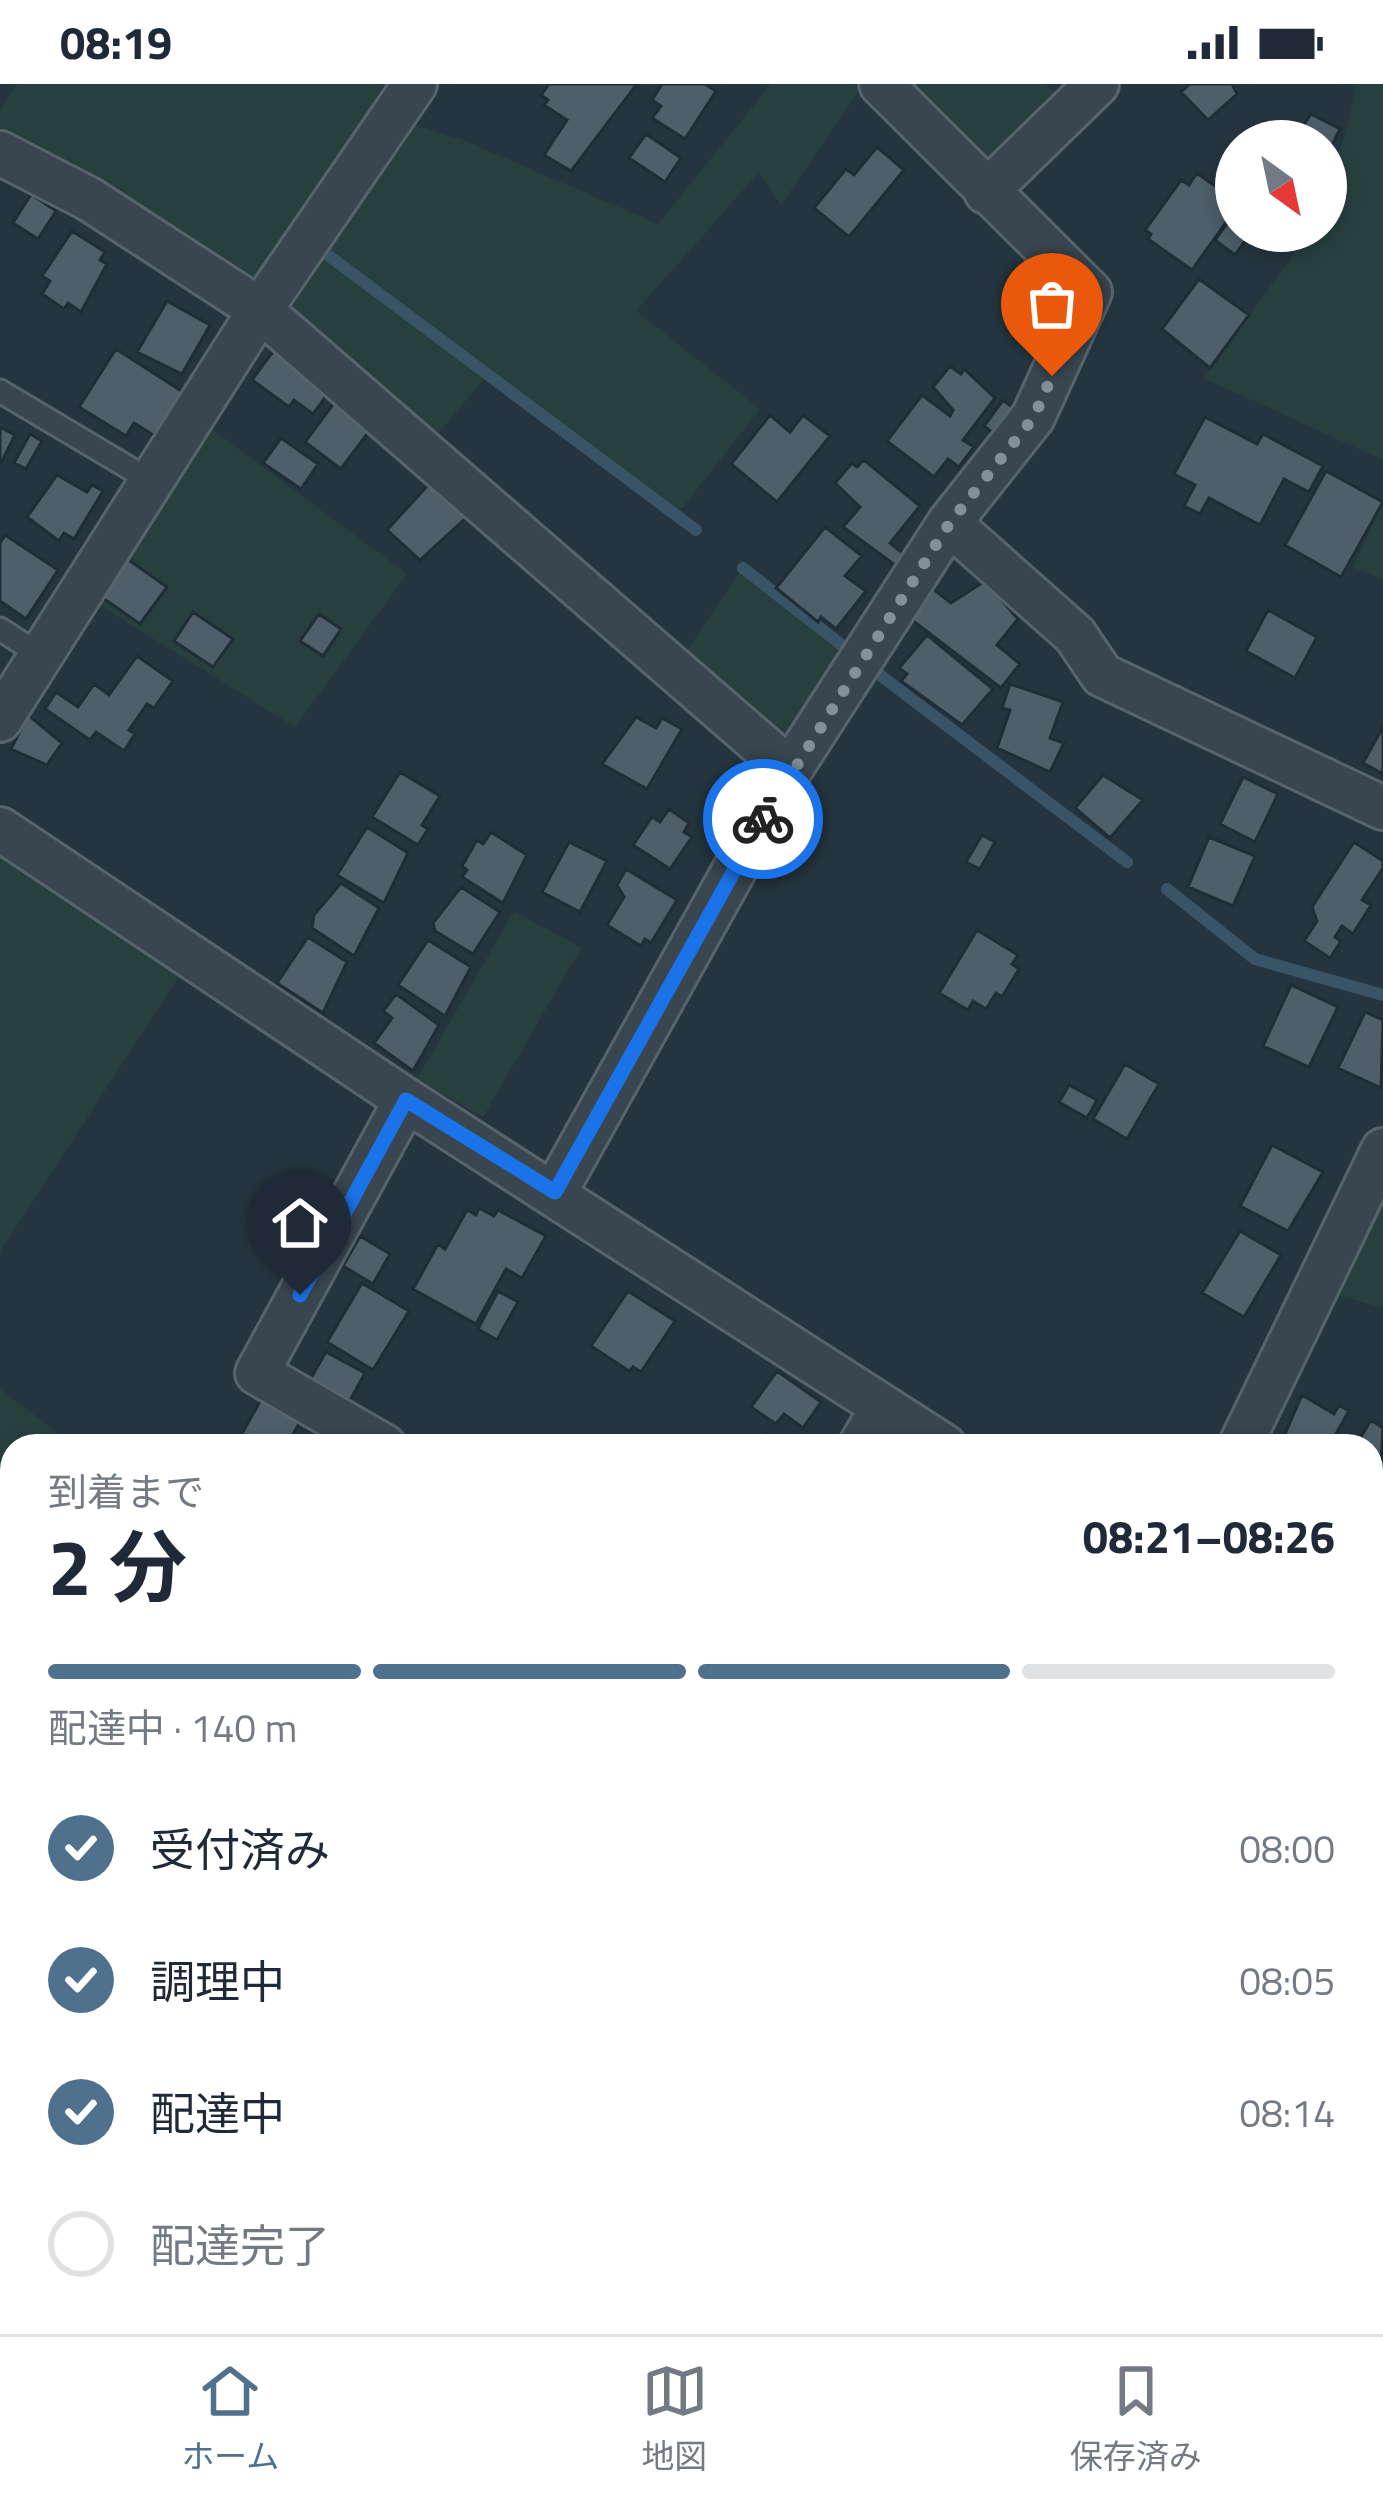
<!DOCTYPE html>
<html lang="ja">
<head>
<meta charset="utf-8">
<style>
	:root { --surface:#fff; --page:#f2f2f3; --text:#1f2937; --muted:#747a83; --line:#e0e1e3; --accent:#50718d }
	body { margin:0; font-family:"Titillium Web","Noto Sans JP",sans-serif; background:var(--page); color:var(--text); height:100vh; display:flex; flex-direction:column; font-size:45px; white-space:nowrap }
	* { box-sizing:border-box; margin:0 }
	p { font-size:39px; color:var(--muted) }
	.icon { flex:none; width:66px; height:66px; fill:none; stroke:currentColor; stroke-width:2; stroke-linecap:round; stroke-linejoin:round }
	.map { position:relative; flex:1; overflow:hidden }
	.panel { position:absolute; left:0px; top:1350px; width:1383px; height:900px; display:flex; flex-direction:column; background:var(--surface); border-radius:36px 36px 0 0; box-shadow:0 6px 18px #0003 }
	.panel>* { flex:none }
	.needle { width:78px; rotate:147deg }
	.fabs { position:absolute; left:1215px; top:36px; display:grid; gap:24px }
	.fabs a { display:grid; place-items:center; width:132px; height:132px; border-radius:50%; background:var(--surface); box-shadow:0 6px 18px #0003; font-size:60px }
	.pin { position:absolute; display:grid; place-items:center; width:102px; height:102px; color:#fff; margin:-123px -51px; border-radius:50% 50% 50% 0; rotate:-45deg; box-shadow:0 0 12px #0007 }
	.pin .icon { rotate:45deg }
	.courier { position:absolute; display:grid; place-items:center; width:120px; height:120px; margin:-60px; border:9px solid #1a73e8; border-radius:50%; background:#fff; color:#222; box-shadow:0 3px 15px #0007 }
	.head em { font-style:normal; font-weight:700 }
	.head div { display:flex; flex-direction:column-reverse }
	.head { display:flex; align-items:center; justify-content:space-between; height:204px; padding:0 48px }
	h1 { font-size:78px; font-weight:700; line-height:90px }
	.bar { display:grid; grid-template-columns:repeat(4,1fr); gap:18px 12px; align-content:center; height:144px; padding:0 48px }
	.bar i { height:15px; border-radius:9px; background:var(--line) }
	.bar .current { background:var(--accent) }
	.bar p { grid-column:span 4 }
	ol { padding:0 48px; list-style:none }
	li { display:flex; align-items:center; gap:36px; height:132px }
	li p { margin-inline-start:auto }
	li .icon { padding:12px; border-radius:50%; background:var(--accent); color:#fff; stroke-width:4 }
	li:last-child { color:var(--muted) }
	li i { width:66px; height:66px; border:6px solid var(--line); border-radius:50% }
	.status { display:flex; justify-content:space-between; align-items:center; height:84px; padding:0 60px; background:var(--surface); direction:ltr }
	.status svg { height:33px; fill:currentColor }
	.tab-bar { display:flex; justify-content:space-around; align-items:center; height:168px; border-top:3px solid var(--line); background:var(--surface); font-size:33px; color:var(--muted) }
	.tab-bar a { display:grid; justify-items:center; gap:6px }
	.tab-bar .current { color:var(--accent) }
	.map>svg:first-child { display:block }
	.green { fill:#27403e }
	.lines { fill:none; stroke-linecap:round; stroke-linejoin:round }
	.stream { stroke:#395466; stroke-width:12 }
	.building { fill:#4e5f6a; stroke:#202d36; stroke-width:3 }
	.service-casing { stroke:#57646c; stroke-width:27 }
	.minor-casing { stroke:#57646c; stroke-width:48 }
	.service { stroke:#39464f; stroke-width:21 }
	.minor { stroke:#39464f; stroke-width:42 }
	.done { stroke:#839099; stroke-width:12; stroke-dasharray:0 21.6 }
	.route { stroke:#1a73e8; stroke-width:15 }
</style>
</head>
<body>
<div class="status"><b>08:19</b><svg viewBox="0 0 49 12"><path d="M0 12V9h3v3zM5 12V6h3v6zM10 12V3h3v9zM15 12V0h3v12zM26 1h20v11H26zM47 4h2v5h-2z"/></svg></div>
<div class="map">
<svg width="1383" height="2250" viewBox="0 0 1383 2250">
	<rect width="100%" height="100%" fill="#25353f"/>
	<!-- green -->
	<path class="green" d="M17,0H397L265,202L107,101L0,55V27Z
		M771,0H854L860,5L781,121L759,88L636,227L760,325L683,423L672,427L487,292L429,360L277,235L413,41L463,56L658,140Z
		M899,0H1045L1063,16L996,80L977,81Z
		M1356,0H1383V376L1204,294L1294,170L1304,147H1326V96L1345,52Z
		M209,343L407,490L295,643L93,517Z
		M1383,418V496L1353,483Z
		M743,484L847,565L784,670L683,572Z
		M0,773L181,889L0,1168Z
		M514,827L581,864L483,1033L417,995Z
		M1383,1105V1224L1330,1209Z
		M0,1305L75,1362H12V1490L0,1485Z
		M1383,2113V2250H1003L1007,2238H1371V2114Z
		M0,2129L12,2137V2238H155L172,2250H0Z
		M227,2238H318L310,2250H219Z"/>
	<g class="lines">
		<!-- stream -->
		<path class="stream" d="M329,172L696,446
			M743,484L847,565
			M868,582L1127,778
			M1167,805L1255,875L1383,911
			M0,1425L12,1432
			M1371,2200L1383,2207"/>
	</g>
	<!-- building -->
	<path class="building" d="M549,0H637L571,87L544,71L567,36L544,21L548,16L541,11Z
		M662,0H705L716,7L685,55L652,34L661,22L652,16Z
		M1190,0H1232L1237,10L1208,36L1181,8Z
		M1311,30L1340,45L1326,74V57H1293Z
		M646,50L681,74L665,98L629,74Z
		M877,63L904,86L849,153L814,124L846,85L854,91Z
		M1197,89L1236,117V124L1192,186L1148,155L1151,150L1145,146L1181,96L1189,101Z
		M31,110L56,127L38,155L13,139Z
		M1236,127V147H1252L1235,171L1215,156Z
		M72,147L105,168L100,176L107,180L81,228L68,219L64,225L42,210L50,197L42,192Z
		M1199,195L1249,231L1210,284L1162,245Z
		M167,217L210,241L182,290L137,268Z
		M116,265L183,308L155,352L134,339L126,352L79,323Z
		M274,266L330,307L313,330L294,316L289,323L252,296Z
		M950,282L961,290L964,285L995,314L963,356L974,363L959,383L948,375L934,393L887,357L922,311L950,332L953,326L933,303Z
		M1003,316L1016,326L997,352L984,342Z
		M334,319L370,346L341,385L305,358Z
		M770,331L790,348L803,331L830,352L777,418L731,380Z
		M1205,333L1257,360L1263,350L1323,382L1309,408L1284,395L1260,441L1209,414L1200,430L1184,422L1195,401L1174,390Z
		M0,343L15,351L0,381Z
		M30,350L42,357L26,385L14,379Z
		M281,354L318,380L301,405L263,379Z
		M864,376L920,422L890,459L904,470L895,481L843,443L860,423L835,399L852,379L857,383Z
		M1326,387L1383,418L1341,493L1285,461Z
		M57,391L87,408L92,401L103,407L74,455L64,449L59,457L27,433Z
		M429,400L467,433L420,476L387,446Z
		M825,443L862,472L845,492L866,507L836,545L821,533L818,538L776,504Z
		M5,451L58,486L26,535L0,517V459Z
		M126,474L167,503L140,540L100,512Z
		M985,497L1018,535L997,561L1020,580L1001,604L904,530L928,501L951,519Z
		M1268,526L1317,553L1295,594L1246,567Z
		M193,528L233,555L213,583L174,557Z
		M319,530L341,545L323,572L300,557Z
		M927,551L993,605L962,641L901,597L907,590L899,584Z
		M137,572L173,597L154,624L147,620L129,646L135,650L124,667L96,648L90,656L45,625L56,608L78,623L94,600L109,611Z
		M1010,600L1063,618L1050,654L1064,659L1050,688L997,664L1010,626L1002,624Z
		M28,631L62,659L47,681L11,665Z
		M636,633L656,644L662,634L682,645L647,705L602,680Z
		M1383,643V690L1363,679Z
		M400,688L440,712L422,741L428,745L418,761L372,733Z
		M1103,691L1143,716L1110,754L1075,724Z
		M1243,693L1278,710L1255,758L1220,740Z
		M669,725L689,739L684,748L692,753L670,785L633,761L652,733L660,738Z
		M367,743L408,769L384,819L337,791Z
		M491,748L527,771L503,819L462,793L467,786L462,782L477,756L483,760Z
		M982,751L995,758L980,785L966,778Z
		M1209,753L1255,772L1233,822L1188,803Z
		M569,758L607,777L580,828L542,808Z
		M1354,758L1383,777V784L1362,816L1371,821L1353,850L1342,842L1335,853L1341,857L1330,874L1304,857L1317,837L1312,823Z
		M626,785L677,816L651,859L645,855L641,862L607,841L624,813L617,801Z
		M341,799L379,824L354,872L312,844L314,831Z
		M461,803L500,828L473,870L435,847L433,839Z
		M977,846L1018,871L1012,880L1019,885L1002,913L996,909L986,925L973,917L968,926L939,909Z
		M308,853L347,878L323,929L277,899Z
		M428,856L471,883L445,932L398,901Z
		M1291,901L1338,923L1309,983L1263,962Z
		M396,910L439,941L413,987L374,959L392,934L383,927Z
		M1365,928L1383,936L1381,1004L1338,984Z
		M1125,980L1159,1000L1127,1055L1093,1035Z
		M1069,1001L1097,1016L1087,1034L1059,1018Z
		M1272,1061L1323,1088L1288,1147L1240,1122Z
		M479,1124L494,1132L498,1126L546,1152L522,1194L506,1185L476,1240L413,1205L438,1160L445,1165L467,1126L476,1131Z
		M1240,1147L1281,1171L1244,1233L1202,1209Z
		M360,1152L390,1170L373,1200L343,1182Z
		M362,1199L409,1227L373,1286L327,1258Z
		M498,1207L518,1218L497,1256L478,1245Z
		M628,1207L675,1237L641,1288L633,1283L629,1287L591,1262Z
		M326,1268L365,1289L348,1320L308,1299Z
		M777,1287L821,1318L803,1344L784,1330L776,1340L751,1323Z
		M1302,1311L1334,1330L1339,1321L1349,1327L1329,1362L1281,1359Z
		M263,1312L302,1334L287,1362H235Z
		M1371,1336L1383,1344L1380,1398L1371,1396V1362H1343L1350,1350L1359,1356Z
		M767,1350L776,1356L778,1352L794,1362H759Z
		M1383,1500V1571L1371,1564V1522Z
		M0,1782L12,1791V1857L4,1867L0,1864Z
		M7,1941L12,1945V2013L2,2027L0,1951Z
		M323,2238H386L382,2250H319Z
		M925,2238H1002L998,2250H938L923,2244Z"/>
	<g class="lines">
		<defs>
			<path id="service" d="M0,307L151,397
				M0,545L40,571"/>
			<path id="minor" d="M0,69L89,115L260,226L790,686
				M986,108L1097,0
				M949,439L1075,551L1102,591L1383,724
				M0,636L260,226L415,0
				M0,745L406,1016L944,1362
				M555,1108L790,686L949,439L1033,333L1090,208L881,0
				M384,1362L257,1289L406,1016
				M860,1362L883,1323
				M1240,1362L1383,1066
				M1371,1596L1383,1602
				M0,1699L12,1682
				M0,1911L12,1920
				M827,2238L831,2240"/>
		</defs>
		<!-- service casing -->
		<use href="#service" class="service-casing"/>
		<!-- minor casing -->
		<use href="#minor" class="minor-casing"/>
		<!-- service -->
		<use href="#service" class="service"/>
		<!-- minor -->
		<use href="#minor" class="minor"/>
	</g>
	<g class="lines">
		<!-- done -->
		<path class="done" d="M763,735L949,440L1034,333L1052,292"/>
		<!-- route -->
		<path class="route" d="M300,1211L406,1016L555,1108L763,735"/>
	</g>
</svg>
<div class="fabs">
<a><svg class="needle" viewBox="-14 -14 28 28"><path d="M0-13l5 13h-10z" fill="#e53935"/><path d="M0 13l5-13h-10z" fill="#747a83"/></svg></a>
</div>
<div class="pin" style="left:1052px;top:292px;background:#ea580c"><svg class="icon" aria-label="bag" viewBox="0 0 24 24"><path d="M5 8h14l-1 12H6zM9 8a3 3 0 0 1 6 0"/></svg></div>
<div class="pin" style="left:300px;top:1211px;background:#1f2937"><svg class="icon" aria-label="home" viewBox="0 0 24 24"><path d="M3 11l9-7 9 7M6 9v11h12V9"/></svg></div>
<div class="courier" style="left:763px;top:735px"><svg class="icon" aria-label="bike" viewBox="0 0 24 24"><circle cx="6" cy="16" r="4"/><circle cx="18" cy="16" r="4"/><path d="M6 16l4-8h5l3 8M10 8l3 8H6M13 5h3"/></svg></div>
<section class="panel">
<div class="head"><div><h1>2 分</h1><p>到着まで</p></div><em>08:21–08:26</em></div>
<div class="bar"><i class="current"></i><i class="current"></i><i class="current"></i><i></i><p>配達中 · 140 m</p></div>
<ol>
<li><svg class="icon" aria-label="check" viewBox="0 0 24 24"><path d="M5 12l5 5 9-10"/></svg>受付済み<p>08:00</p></li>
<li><svg class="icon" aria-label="check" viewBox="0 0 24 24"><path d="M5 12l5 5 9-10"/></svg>調理中<p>08:05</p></li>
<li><svg class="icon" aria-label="check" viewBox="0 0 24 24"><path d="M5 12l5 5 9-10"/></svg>配達中<p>08:14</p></li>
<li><i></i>配達完了</li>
</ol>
</section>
</div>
<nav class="tab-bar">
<a class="current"><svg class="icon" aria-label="home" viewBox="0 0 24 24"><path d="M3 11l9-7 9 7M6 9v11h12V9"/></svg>ホーム</a>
<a><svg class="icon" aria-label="map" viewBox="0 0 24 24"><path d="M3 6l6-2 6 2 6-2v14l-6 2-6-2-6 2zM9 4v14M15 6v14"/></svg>地図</a>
<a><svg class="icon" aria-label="saved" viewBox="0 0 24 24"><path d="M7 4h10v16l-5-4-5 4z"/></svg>保存済み</a>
</nav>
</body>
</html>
